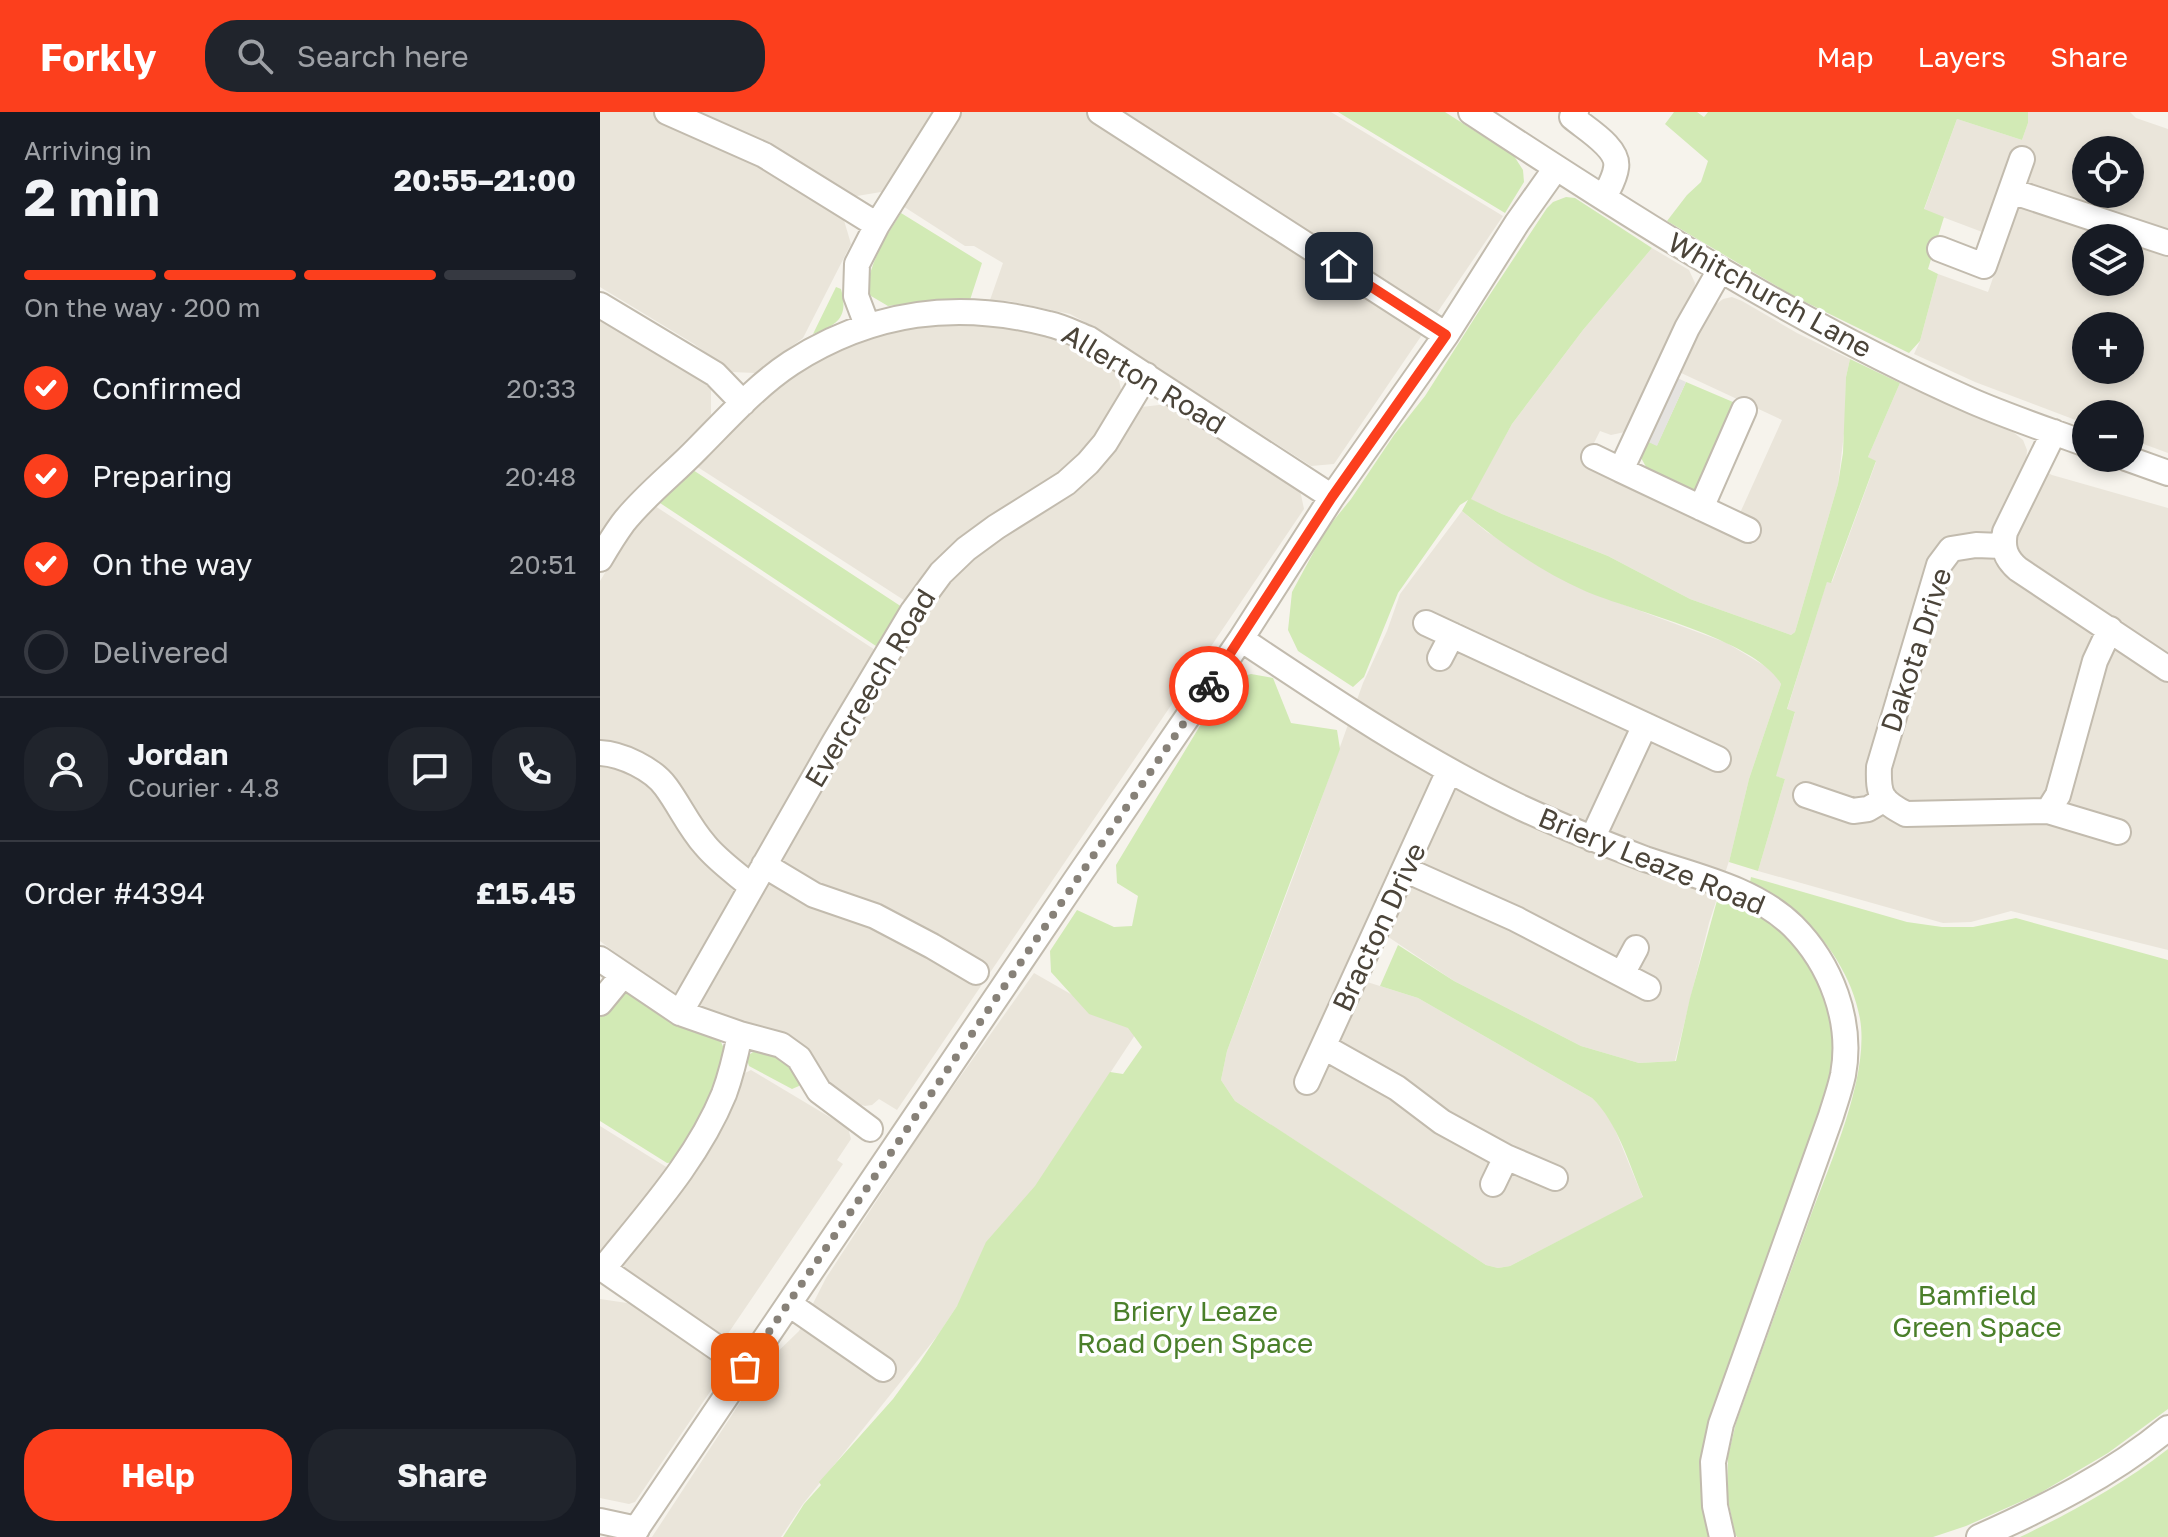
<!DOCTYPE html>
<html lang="en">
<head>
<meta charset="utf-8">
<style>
	:root { --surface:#171b24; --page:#20242c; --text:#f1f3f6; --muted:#9ea1a6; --line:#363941; --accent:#fc3f1d }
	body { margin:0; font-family:"Golos Text",sans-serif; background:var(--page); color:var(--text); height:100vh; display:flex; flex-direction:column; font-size:30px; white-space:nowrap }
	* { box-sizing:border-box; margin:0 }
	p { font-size:26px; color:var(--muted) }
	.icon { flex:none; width:44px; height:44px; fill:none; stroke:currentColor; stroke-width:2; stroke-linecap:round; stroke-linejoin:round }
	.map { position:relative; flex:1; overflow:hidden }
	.sheet { display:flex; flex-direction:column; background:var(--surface); width:600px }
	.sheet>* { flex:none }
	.controls { position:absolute; left:1472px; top:24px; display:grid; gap:16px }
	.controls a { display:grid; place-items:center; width:72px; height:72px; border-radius:50%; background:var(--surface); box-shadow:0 4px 12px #0003; font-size:40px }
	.pin { position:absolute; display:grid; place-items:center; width:68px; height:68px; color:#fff; margin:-34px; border-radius:16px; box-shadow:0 4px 12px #0006 }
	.courier { position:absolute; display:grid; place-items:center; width:80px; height:80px; margin:-40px; border:6px solid #fc3f1d; border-radius:50%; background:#fff; color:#222; box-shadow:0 2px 10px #0007 }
	.overview em { font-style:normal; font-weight:700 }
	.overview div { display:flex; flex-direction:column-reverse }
	.overview { display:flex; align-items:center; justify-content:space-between; height:136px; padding:0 24px }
	h1 { font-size:52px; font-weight:700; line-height:60px }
	.bar { display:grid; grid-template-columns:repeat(4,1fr); gap:12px 8px; align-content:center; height:96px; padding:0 24px }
	.bar i { height:10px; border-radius:6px; background:var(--line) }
	.bar .selected { background:var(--accent) }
	.bar p { grid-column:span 4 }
	.line { display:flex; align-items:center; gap:20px; padding:0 24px; border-top:2px solid var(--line) }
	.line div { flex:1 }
	.round { display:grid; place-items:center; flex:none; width:84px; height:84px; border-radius:32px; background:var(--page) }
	ol { padding:0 24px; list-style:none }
	li { display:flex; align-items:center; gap:24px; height:88px }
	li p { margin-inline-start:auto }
	li .icon { padding:8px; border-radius:50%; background:var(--accent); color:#fff; stroke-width:4 }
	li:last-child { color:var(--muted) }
	li i { width:44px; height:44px; border:4px solid var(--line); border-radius:50% }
	.primary-button { display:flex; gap:16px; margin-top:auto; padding:16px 24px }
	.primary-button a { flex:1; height:92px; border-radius:32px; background:var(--accent); color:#fff; font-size:32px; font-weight:700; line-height:92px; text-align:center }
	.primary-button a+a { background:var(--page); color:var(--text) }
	header { display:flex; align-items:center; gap:48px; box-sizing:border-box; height:112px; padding:0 40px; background:var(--accent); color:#fff }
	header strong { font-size:38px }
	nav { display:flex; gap:44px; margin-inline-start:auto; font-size:28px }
	.search { width:560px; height:72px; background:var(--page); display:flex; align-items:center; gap:20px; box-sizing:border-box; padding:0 28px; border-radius:32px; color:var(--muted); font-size:30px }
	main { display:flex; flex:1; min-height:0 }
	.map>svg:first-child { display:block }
	.residential { fill:#eae5da; fill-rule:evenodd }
	.green { fill:#d2eab5 }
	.parking { fill:#e5e3e0 }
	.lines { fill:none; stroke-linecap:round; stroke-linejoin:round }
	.minor-casing { stroke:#c2bbae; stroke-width:28 }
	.minor { stroke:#fff; stroke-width:24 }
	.done { stroke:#878178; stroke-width:8; stroke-dasharray:0 14.4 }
	.route { stroke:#fc3f1d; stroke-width:10 }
	.labels { text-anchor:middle; stroke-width:7; stroke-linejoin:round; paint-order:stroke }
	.street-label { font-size:28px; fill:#4b4439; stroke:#fff }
	.park-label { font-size:28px; fill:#4a7f2a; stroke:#fff }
</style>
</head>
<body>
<header>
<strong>Forkly</strong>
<div class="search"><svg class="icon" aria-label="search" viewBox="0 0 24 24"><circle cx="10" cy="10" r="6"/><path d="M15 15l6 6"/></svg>Search here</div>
<nav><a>Map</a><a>Layers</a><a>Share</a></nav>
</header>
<main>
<section class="sheet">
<div class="overview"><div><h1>2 min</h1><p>Arriving in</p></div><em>20:55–21:00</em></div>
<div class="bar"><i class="selected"></i><i class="selected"></i><i class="selected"></i><i></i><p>On the way · 200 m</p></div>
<ol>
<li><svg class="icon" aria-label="check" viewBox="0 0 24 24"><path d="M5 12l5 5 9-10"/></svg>Confirmed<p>20:33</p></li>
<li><svg class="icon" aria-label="check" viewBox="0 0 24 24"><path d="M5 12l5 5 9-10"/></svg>Preparing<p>20:48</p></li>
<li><svg class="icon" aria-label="check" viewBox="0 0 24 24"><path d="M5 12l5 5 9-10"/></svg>On the way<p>20:51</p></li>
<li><i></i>Delivered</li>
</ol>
<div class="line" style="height:144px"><a class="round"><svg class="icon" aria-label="person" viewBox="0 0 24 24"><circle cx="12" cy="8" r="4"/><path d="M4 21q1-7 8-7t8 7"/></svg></a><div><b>Jordan</b><p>Courier · 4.8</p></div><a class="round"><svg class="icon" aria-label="chat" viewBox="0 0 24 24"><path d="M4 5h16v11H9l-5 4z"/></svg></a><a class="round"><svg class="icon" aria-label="phone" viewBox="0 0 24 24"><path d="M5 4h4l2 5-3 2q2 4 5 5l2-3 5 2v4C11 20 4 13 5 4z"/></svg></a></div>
<div class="line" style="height:104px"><div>Order #4394</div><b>£15.45</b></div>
<div class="primary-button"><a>Help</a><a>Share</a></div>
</section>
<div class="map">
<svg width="1568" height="1425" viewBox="0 0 1568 1425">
	<rect width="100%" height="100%" fill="#f6f3ec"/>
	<!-- residential -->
	<path class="residential" d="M0,0H731L903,104L734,352L711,354L498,217L470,202L409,189L390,188L403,151L374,134H365L281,80L257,84L243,105L251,132L203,226L155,261L132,260L94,232L0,175Z
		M1428,0H1530L1536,6L1568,17V341L1530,327V302H1486V312L1375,270L1314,242L1320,229L1338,162L1388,180L1406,129L1324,98L1357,7L1422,28L1428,11ZM1486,38H1530V82H1486ZM1486,126H1530V170H1486ZM1486,214H1530V258H1486Z
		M1052,136L1089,158L1095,171L1094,179L1068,227L1025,320L1011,323L1000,319L983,353L1153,432L1159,411L1140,401L1182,308L1079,260L1087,241L1110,197L1123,187L1132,185L1142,189L1197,221L1250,247L1246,265L1245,313L1238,372L1195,520L1191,523L1090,487L1008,444L902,402L870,387L912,312L983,218Z
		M0,205L111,274V303L30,383L0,422Z
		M345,211L398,214L444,221L466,229L517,260L522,282L542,295L567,292L700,378L704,397L297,998L279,987L272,993L265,994L258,992L236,978L228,969L212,945L160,915L117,901L66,879L0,829V469L28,423L55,394L295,551L327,503L96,354L191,264L229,240L274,223L316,214Z
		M1300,271L1413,320L1423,328L1427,338L1426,350L1452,363L1568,396V838L1411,799L1371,810L1343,811L1158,759L1185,667L1175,664L1195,601L1187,598L1227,469L1232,470L1276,350L1268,345Z
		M862,399L887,420L984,478L1127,531L1173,559L1181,572L1149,667L1130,746L1109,811L1075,949L1039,951L981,934L854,869L772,814L748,864L818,886L992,986L1003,997L1014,1015L1043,1086L910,1154L898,1156L886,1153L800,1097L635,989L621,968L627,939L695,760L763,571L787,519L800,482Z
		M434,861L537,920L338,1223L203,1392L181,1425H52L166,1251L199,1219L226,1166L328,1010Z
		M151,958L248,1016L251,1027L237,1048L243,1052L125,1226L0,1139V1014L89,1069L107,1041L124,1009L145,961Z
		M0,1187L34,1192L112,1246L120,1257L118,1268L35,1390L29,1392L0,1386Z"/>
	<!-- green -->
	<path class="green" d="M738,0H845L914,44L923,58L924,70L905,101Z
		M1074,0H1097L1104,5L1108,0H1428V11L1422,28L1357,7L1324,97L1344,105L1328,157L1338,162L1320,229L1309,241L1195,185L1067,109L1087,83L1101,70L1108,49L1065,12Z
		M966,85L975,86L1052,136L983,218L912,312L871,387L902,402L1008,444L1090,487L1191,523L1195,520L1238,372L1243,341L1246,265L1250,247L1300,271L1268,345L1276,349L1231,471L1227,470L1187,597L1195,600L1176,664L1185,667L1158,759L1129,750L1149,667L1181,572C1155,527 1034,500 985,479C940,459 900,431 862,399L868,388L860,393L798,481L764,565L753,575L698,539L688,518L692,480L725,419L751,387L794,323L825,284L881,196L947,96L953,90Z
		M301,101L382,151L370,188H339L288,194L271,184L267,179V170L274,150L282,131Z
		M236,175L241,177C249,206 237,213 213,222Z
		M1086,270L1140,293L1098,378L1091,381L1050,362L1040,344L1044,328L1057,333Z
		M93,358L302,495L276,534L60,391Z
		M651,562L673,566L691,611L737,618L740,637L627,939L621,968L635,989L886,1153L898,1156L910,1154L1043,1085C1029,1052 1018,1011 992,986L818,886L780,874L798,833L854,869L981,934L1039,951L1076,949L1090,886L1118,785L1130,784L1171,806L1210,846L1240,926L1232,967L1134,1252L1114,1425H183L204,1392L221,1373L219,1370L293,1287L320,1250L357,1194L386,1130L435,1074L510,960L523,962L542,935L528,916L489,902L451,860L450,839L477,798L514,815L532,814L538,784L517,771L516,753L627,569Z
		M1151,765L1307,810L1342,815H1373L1416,806L1568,848V1297L1508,1341L1440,1381L1366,1414L1333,1425H1137L1135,1422L1127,1383L1128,1344L1136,1311C1160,1244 1184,1178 1208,1111C1228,1056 1270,965 1260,907C1253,866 1227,827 1196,800C1182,788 1166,779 1150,770Z
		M21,882H29L111,921L121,930L126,941L125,962L75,1050L67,1051L0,1009V904Z
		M159,938C180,942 190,953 201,970L199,974L192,977L149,954L146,945L153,940Z
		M1568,1337V1425H1420C1472,1400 1522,1373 1568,1337Z"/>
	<!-- parking -->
	<path class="parking" d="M1073,264L1086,270L1057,334L1044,328Z"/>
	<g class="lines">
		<defs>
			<path id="minor" d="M67,0L164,43L277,113
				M500,0L846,223
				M871,0C1032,106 1196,211 1372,289C1409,305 1448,318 1486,332
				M976,0L972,5C986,17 1020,36 1016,56C1015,66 1008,77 1004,86
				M1411,79L1568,131
				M1340,137L1384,154L1422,47
				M1120,158L1087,216L1021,358L1148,418
				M0,193L115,262L143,291
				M267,213L256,184L257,152L277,113L348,0
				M1454,320L1405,420C1402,435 1405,446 1418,457L1568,557
				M994,345L1021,358
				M1526,346L1568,361
				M1101,396L1144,298
				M1402,434L1376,433L1351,437L1339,453L1279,655C1278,683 1281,689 1306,702L1448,699L1458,683L1495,549L1510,517
				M0,447C7,435 15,422 23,411C44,384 73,362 97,337C126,308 156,274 191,251C272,199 357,188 449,212C463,215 476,222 489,227L732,385
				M826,511L1118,647
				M641,527C732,588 823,649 922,696C963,715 1003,731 1045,747C1095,764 1154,776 1193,814C1231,852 1253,909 1243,963C1240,977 1235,991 1231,1004L1121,1312L1113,1350L1115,1394L1122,1425
				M840,546L852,523
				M0,641C22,642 53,657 66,675C80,694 89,715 105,733C118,749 137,762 152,775
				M1206,683L1253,699L1268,697L1285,687
				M1448,699L1518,720
				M992,727L1045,613
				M164,753L214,783L275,804L332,834L376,860
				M806,758L916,807L1048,876
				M0,847L80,901L140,922L181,933L199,946L219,979L270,1017
				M1022,862L1036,836
				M0,891L23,863
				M80,901L234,631L313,499L341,461L366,437L396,415L466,371L488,351L505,331L546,263
				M724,935L797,976L842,1010L906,1045L955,1066
				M707,970L849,659
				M893,1072L906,1045
				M0,1155L145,1255
				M3,1157C47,1102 97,1048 124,982C131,963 136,942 140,922
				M189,1192L283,1257
				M0,1409L37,1417
				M31,1425L475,769L641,527L732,385L846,223L917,111L956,56
				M1379,1425C1446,1395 1511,1363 1568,1316"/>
		</defs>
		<!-- minor casing -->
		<use href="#minor" class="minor-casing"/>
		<!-- minor -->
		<use href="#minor" class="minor"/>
	</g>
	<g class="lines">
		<!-- done -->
		<path class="done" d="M145,1255L609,574"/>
		<!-- route -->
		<path class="route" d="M609,574L732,385L846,223L739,154"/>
	</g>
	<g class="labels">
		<!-- street labels -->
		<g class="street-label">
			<text transform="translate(1170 183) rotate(29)" y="10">Whitchurch Lane</text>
			<text transform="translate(544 267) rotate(31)" y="10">Allerton Road</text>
			<text transform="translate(1316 538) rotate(-72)" y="10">Dakota Drive</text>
			<text transform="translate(270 576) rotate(-59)" y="10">Evercreech Road</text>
			<text transform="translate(1052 749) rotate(22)" y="10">Briery Leaze Road</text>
			<text transform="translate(779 815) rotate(-65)" y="10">Bracton Drive</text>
		</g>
		<!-- park labels -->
		<g class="park-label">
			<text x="1377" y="1193">Bamfield<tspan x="1377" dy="32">Green Space</tspan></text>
			<text x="595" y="1209">Briery Leaze<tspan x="595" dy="32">Road Open Space</tspan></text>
		</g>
	</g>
</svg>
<div class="controls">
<a><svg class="icon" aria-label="locate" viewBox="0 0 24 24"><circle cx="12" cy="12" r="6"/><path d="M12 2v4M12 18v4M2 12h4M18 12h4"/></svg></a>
<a><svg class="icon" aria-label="layers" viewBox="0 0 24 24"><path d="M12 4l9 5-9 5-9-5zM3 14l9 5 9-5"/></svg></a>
<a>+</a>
<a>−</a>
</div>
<div class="pin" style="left:145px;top:1255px;background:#ea580c"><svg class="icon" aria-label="bag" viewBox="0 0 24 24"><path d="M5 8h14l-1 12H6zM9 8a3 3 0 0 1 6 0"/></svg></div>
<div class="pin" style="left:739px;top:154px;background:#1f2937"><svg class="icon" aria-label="home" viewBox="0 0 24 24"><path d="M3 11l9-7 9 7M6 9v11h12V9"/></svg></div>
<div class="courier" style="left:609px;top:574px"><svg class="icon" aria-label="bike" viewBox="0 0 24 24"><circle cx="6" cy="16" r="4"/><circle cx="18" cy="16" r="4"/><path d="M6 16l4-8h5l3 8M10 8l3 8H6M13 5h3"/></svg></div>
</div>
</main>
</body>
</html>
